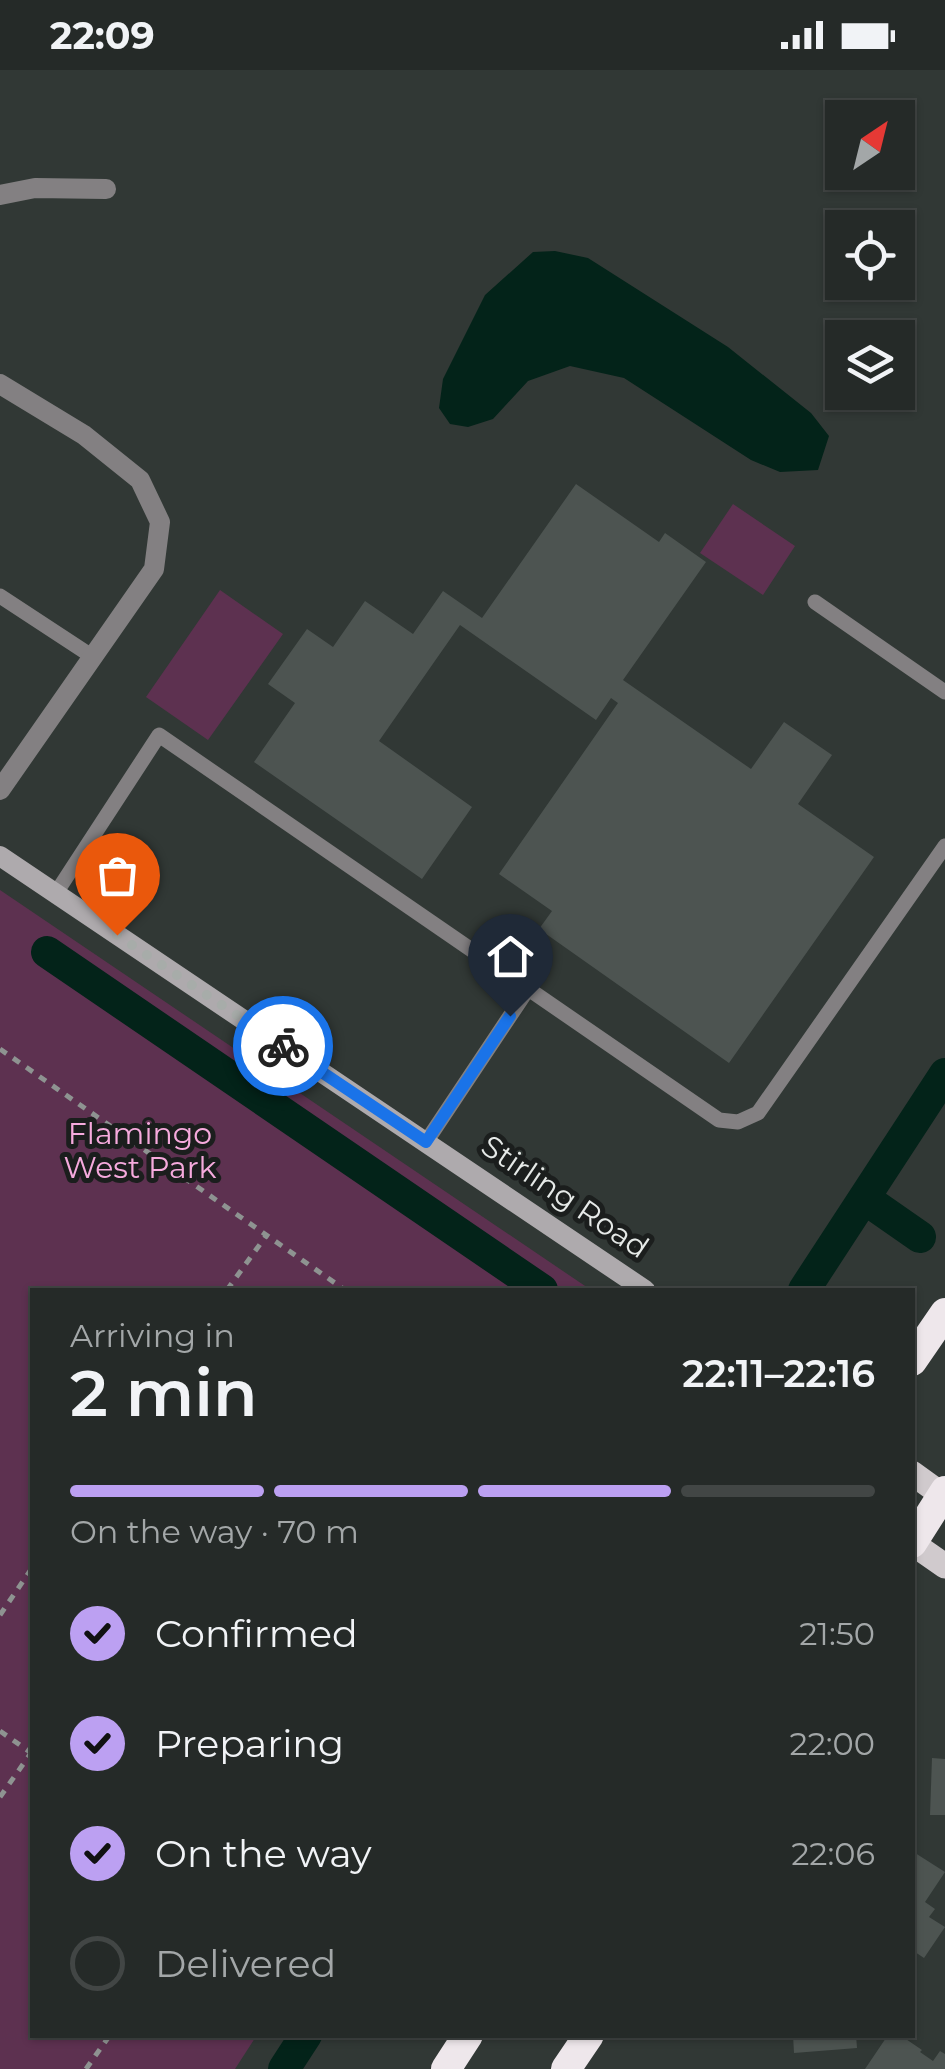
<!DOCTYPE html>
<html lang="en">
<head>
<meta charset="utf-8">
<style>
	:root { --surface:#252a28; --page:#2d3230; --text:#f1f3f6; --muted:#a3a7a8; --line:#424645; --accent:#bca0f2 }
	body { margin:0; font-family:Montserrat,sans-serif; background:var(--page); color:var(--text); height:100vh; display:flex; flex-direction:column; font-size:38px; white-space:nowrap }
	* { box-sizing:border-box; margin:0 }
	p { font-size:32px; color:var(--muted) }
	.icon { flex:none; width:55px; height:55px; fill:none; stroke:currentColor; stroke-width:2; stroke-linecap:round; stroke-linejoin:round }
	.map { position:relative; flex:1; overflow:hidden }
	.side { position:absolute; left:30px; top:1218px; width:885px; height:750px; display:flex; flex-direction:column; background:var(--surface); border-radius:0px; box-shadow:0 2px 8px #0004,0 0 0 2px var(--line) }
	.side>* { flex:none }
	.needle { width:65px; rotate:35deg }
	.tools { position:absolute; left:825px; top:30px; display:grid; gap:20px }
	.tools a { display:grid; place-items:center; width:90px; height:90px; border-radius:0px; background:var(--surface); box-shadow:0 2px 8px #0004,0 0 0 2px var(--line); font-size:50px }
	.pin { position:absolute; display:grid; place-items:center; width:85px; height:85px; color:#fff; margin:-102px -42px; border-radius:50% 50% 50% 0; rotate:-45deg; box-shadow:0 0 10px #0007 }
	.pin .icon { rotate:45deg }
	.courier { position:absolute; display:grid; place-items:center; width:100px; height:100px; margin:-50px; border:8px solid #1a73e8; border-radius:50%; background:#fff; color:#222; box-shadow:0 2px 12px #0007 }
	.overview em { font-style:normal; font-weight:600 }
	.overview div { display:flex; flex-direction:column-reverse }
	.overview { display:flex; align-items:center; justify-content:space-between; height:170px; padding:0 40px }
	h1 { font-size:65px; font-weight:600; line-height:75px }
	.bar { display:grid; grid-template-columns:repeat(4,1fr); gap:15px 10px; align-content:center; height:120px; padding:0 40px }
	.bar i { height:12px; border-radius:8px; background:var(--line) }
	.bar .selected { background:var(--accent) }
	.bar p { grid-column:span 4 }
	ol { padding:0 40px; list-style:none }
	li { display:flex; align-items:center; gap:30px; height:110px }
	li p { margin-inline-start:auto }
	li .icon { padding:10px; border-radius:50%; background:var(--accent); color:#111; stroke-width:4 }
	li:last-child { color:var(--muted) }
	li i { width:55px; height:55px; border:5px solid var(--line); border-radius:50% }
	.status { display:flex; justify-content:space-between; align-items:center; height:70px; padding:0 50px; background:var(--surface); direction:ltr }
	.status svg { height:28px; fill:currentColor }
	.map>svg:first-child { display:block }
	.green { fill:#5d3150 }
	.water { fill:#032319 }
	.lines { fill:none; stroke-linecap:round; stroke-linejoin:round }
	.canal { stroke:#032319; stroke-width:32 }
	.building { fill:#4d5451 }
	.path { stroke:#8e9391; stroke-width:5; stroke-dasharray:8 8; stroke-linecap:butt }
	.lane { stroke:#838082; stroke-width:15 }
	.street { stroke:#838082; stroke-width:20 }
	.secondary { stroke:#aeaaad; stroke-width:20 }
	.primary { stroke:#d0cacd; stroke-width:25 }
	.highway { stroke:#eee7eb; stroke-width:30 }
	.done { stroke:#a7aca9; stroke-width:10; stroke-dasharray:0 18 }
	.route { stroke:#1a73e8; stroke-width:12 }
	.labels { text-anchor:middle; stroke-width:10; stroke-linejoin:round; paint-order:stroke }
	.park-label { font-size:30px; fill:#f6aadd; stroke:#1b1e1d }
	.street-label { font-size:30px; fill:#e6eae8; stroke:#1b1e1d }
</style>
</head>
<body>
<div class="status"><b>22:09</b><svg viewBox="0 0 49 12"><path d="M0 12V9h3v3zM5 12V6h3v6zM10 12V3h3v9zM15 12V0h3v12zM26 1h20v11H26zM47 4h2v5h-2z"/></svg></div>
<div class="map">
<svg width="945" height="1999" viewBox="0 0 945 1999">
	<rect width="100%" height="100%" fill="#313835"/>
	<!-- green -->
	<path class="green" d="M733,434L795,476L763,525L700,483Z
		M220,520L283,564L208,670L146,627Z
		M0,820L591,1220H32V1965H257L235,1999H0Z"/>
	<!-- water -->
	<path class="water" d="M555,181L588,188L728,277L811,343L829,366L818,400L780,402L751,390L624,308L570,296L528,311L493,349L468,357L450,354L439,338L443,309L485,225L533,182Z"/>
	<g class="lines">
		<!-- canal -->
		<path class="canal" d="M47,882L542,1220
			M864,1128L920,1167
			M804,1220L945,1004
			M284,1999L306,1965"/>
	</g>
	<!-- building -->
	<path class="building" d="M576,414L659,472L665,463L706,492L623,610L751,699L784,652L832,685L798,734L874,787L729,993L539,859L552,841L499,804L618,633L611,628L596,650L460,555L379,671L472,737L422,809L254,692L295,633L268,614L307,559L333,577L365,531L413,564L443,521L482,548Z
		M932,1688L945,1689V1745H930Z
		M912,1781L945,1802L925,1832L935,1839L929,1847L945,1857L924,1888L912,1880Z
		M793,1965H856L857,1978L794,1983Z
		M888,1965H900L922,1980L920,1982L933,1991L940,1981L945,1984V1999H865Z"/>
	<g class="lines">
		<!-- path -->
		<path class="path" d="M0,979L345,1220
			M227,1220L266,1166
			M0,1545L32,1498
			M0,1661L30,1682
			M0,1727L31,1683
			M86,1999L110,1965"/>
		<!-- lane -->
		<path class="lane" d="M0,526L93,587
			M815,532L945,622
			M56,823L159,665L719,1050L738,1052L758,1043L945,776
			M426,1072L528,919"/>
		<!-- street -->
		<path class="street" d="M0,125L35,118L106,119
			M0,314L84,365L140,410L160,452L154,499L0,720"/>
		<!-- secondary -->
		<path class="secondary" d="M0,786L645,1220"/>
		<!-- primary -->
		<path class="primary" d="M912,1403L945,1427
			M912,1473L945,1496"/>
		<!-- highway -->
		<path class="highway" d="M912,1291L945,1243
			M912,1473L945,1421
			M446,1999L468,1965
			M566,1999L589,1965"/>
	</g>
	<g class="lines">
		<!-- done -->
		<path class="done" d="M117,865L283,976"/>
		<!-- route -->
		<path class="route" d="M283,976L426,1072L510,946"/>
	</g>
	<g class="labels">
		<!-- park labels -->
		<g class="park-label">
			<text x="140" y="1074">Flamingo<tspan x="140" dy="34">West Park</tspan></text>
		</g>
		<!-- street labels -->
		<g class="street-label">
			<text transform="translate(565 1127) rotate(34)" y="10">Stirling Road</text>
		</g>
	</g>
</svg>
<div class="tools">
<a><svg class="needle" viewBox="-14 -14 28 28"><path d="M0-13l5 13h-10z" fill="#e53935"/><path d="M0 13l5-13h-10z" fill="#a3a7a8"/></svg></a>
<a><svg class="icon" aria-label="locate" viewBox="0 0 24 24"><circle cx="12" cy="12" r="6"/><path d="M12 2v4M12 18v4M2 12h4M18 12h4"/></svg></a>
<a><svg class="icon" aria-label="layers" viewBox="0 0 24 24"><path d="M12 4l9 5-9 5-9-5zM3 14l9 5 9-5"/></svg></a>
</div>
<div class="pin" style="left:117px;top:865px;background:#ea580c"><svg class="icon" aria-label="bag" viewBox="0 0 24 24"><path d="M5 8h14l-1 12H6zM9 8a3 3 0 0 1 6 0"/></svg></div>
<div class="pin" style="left:510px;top:946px;background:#1f2937"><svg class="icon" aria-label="home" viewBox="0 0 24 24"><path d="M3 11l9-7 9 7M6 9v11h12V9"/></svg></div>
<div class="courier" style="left:283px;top:976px"><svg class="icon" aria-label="bike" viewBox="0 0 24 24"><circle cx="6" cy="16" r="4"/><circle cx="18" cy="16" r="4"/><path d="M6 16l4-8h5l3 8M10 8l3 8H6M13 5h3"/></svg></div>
<section class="side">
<div class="overview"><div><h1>2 min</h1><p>Arriving in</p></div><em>22:11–22:16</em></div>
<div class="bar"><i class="selected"></i><i class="selected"></i><i class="selected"></i><i></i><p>On the way · 70 m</p></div>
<ol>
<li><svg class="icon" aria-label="check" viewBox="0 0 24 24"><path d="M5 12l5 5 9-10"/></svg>Confirmed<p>21:50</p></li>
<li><svg class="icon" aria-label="check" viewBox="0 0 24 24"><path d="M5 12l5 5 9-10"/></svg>Preparing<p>22:00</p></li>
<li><svg class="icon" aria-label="check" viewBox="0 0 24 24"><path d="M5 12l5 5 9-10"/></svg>On the way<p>22:06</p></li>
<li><i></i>Delivered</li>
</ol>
</section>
</div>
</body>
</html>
